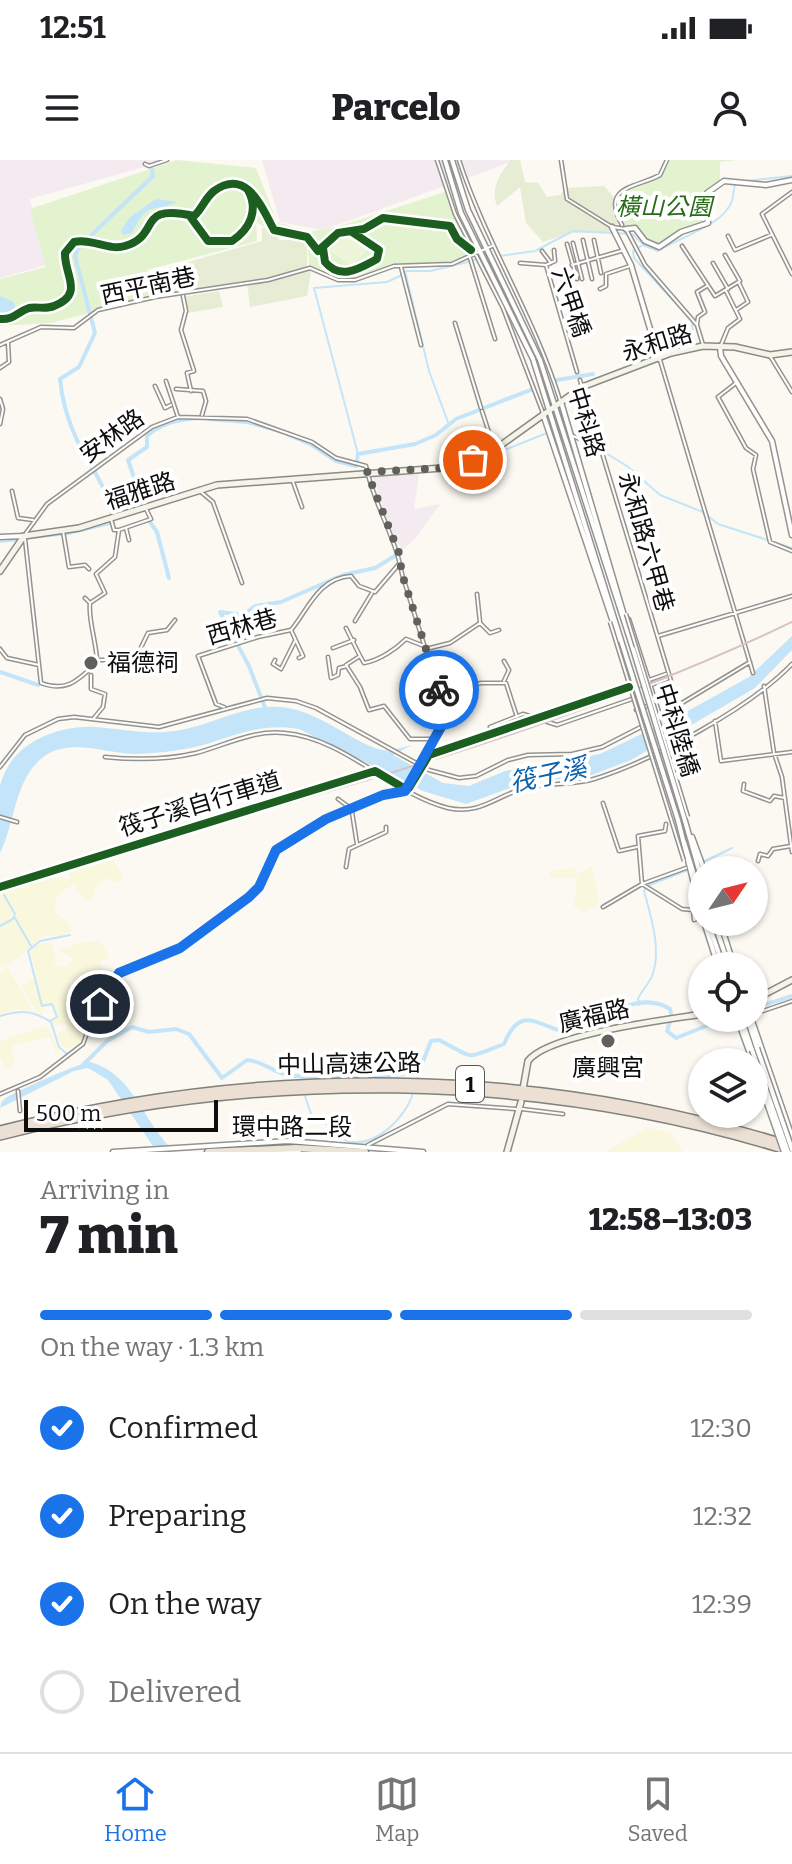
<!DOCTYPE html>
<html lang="en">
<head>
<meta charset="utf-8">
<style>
	:root { --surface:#fff; --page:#f2f2f2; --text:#202124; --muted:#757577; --line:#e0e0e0; --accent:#1a73e8 }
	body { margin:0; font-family:Bitter,"Noto Sans TC",serif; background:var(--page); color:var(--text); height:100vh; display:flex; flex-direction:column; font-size:30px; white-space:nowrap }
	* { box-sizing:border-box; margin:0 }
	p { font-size:26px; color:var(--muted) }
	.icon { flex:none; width:44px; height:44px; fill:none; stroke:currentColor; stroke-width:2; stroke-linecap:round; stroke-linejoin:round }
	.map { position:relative; height:992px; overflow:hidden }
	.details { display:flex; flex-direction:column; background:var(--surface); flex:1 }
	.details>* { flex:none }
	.needle { width:52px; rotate:55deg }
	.tools { position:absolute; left:688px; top:696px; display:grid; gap:16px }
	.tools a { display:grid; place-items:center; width:80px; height:80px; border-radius:50%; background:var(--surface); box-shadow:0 2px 6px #0004; font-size:40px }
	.scale { position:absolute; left:24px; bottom:20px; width:194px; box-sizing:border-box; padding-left:8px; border:4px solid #0d0d0d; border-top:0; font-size:22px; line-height:28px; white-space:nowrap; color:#0d0d0d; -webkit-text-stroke:6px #fff; paint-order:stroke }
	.pin { position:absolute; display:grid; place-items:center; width:68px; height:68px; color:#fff; margin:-34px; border:4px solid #fff; border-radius:50%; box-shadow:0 2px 8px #0007 }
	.courier { position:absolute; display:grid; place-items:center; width:80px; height:80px; margin:-40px; border:6px solid #1a73e8; border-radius:50%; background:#fff; color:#222; box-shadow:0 2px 10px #0007 }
	.headline em { font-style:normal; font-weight:800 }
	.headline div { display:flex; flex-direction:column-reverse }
	.headline { display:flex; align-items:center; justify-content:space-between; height:136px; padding:0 40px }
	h1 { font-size:52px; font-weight:800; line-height:60px }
	.bar { display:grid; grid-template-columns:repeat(4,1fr); gap:12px 8px; align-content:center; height:96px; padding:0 40px }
	.bar i { height:10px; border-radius:6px; background:var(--line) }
	.bar .selected { background:var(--accent) }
	.bar p { grid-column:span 4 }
	ol { padding:0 40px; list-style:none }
	li { display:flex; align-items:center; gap:24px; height:88px }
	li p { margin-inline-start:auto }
	li .icon { padding:8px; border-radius:50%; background:var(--accent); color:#fff; stroke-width:4 }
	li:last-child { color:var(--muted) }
	li i { width:44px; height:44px; border:4px solid var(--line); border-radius:50% }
	.status { display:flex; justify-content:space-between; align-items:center; height:56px; padding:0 40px; background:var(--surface); direction:ltr }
	.status svg { height:22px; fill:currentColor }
	header { display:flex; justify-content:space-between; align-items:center; height:104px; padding:0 40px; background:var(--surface); font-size:36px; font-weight:800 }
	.menu { display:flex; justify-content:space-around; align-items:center; height:112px; border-top:2px solid var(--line); background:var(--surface); font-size:22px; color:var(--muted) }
	.menu a { display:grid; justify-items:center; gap:4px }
	.menu .selected { color:var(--accent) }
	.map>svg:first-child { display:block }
	.industrial { fill:#f3ebef }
	.farmland { fill:#f9f7dc }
	.green { fill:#e3f2cf }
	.cemetery { fill:#e6edd4 }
	.pitch { fill:#eef6d9 }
	.water { fill:#c4e5f9 }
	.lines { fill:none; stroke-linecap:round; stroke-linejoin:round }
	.stream { stroke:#c4e5f9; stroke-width:2 }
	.canal { stroke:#c4e5f9; stroke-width:4 }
	.minor-casing { stroke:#949390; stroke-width:5 }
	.tertiary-casing { stroke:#949390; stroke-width:7 }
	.secondary-casing { stroke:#8b8a86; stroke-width:8 }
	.trunk-casing { stroke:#81817d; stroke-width:9 }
	.motorway-casing { stroke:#81817d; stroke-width:10 }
	.minor { stroke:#fefefd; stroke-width:2 }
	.tertiary { stroke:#fefefd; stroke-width:4 }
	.secondary { stroke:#f5f4e8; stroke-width:5 }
	.trunk { stroke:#ece4d6; stroke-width:6 }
	.motorway { stroke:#ebe0d3; stroke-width:7 }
	.rail { stroke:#d9c3c2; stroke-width:2 }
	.minor-bridge-casing { stroke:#949390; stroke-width:5; stroke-linecap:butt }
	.tertiary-bridge-casing { stroke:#949390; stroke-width:7; stroke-linecap:butt }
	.minor-bridge { stroke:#fefefd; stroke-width:2 }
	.tertiary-bridge { stroke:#fefefd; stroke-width:4 }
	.cycleway-casing { stroke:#fff; stroke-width:13 }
	.cycleway { stroke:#1b5e20; stroke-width:8 }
	.done { stroke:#60605d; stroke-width:8; stroke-dasharray:0 14.4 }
	.route { stroke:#1a73e8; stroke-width:10 }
	.poi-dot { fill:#60605d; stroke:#fff; stroke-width:3 }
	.labels { text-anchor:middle; stroke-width:8; stroke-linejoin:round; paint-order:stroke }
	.shield { fill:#fff; stroke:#565656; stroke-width:2 }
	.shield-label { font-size:22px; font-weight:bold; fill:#0d0d0d }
	.park-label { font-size:24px; font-style:italic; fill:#276b17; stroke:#fff }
	.street-label { font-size:24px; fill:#0d0d0d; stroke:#fff }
	.poi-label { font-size:24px; fill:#0d0d0d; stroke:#fff; text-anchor:start }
	.water-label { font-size:26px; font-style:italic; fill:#0b61aa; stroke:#fff }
</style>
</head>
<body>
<div class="status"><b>12:51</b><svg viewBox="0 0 49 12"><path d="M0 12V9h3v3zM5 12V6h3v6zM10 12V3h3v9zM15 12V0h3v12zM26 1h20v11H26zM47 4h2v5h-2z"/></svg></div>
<header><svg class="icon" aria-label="menu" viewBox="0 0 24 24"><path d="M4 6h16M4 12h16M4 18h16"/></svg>Parcelo<svg class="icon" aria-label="person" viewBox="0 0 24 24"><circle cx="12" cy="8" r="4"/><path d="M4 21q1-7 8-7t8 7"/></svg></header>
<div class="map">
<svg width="792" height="992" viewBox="0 0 792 992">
	<rect width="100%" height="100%" fill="#fbf9f1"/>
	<!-- industrial -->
	<path class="industrial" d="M0,0H169L30,39L46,105L0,118Z
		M262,0H516L323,70L280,62Z
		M419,314L414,349L440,344L416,378L402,390L389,367L373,316Z"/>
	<!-- farmland -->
	<path class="farmland" d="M113,700L124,717L115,723L107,718L101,721L93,732L95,736L85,741L74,724L61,732L55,741V753L69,763L72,771L61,776H43L20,797L0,808V734L56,717L71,720L69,713Z
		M592,706L599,744L582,753L580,747L574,748L577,718H551L549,711L575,708L576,715Z
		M88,781H99L107,792L109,797L100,801L104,815L112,820L107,828L98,816L69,820L71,832L80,842L85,840L83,864L90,862L84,880L77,886L63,888L57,874L67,869L65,863L55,866L53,860L58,857L52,843L43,845L42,855L37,852L21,826L37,817L30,791L38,784L51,782L56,799L54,805L66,807L74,799L59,790Z
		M7,806L13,817L33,851L17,849L0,855V815Z
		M43,867L50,870L60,893L56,895L50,877L16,884L11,888L15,903L7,910L0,896V881Z
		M647,968L670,973L683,992H605Z"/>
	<!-- green -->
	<path class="green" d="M177,0L256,8L277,62L309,72L336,67L445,32L470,93L452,102L395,104L353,118L309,106L307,78L282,76L256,62L257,81L147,110L153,136L51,163L0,166V119L46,107L30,49Z
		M670,0H737L720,2V23L706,31L707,61L654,86L641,71L627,68L615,50C624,19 661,29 670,0Z"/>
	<!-- cemetery -->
	<path class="cemetery" d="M511,0H520L525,22L538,23L547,37L560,35L566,28L604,26L614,37L613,53L618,63L611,72L570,73L543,82L526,63L520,27L497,46C490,28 500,14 511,0Z
		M262,67L278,75L279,80H307V107L311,111L307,136L250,147L247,122L156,135L150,113L262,81Z
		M219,131L223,147L187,153L183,137Z"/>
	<!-- pitch -->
	<path class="pitch" d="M348,77H358L371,86L352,106L330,91L334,84Z"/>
	<!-- water -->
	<path class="water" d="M156,39L177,42C151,54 150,38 132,73L123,75L121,71L129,58Z
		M0,136L14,142L16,151L0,155Z
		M792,476V490L755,528L631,600L592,615L524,623L466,644L423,631L299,569C266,563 241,573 210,583C187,590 161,593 137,594C109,594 72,578 46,595C14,617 16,661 0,693C0,672 0,646 0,626C10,583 57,565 96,567C123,569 148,575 175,571C217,565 249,539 293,549C324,556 358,585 382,590C390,592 404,587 412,585L393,595L443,623L469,626L505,611L600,594L677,557L749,517Z
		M90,902C134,913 144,965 175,992H157L108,920L88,908L74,911L0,948C2,942 0,942 6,938C12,933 82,902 90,902Z"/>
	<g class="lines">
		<!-- stream -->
		<path class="stream" d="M746,21L792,16
			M500,96L535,91L573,71L632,74L643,84
			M472,100H475
			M405,111L429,211L449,265
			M407,111H430L468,102
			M693,173L692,161L634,98L633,91L643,85L658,91C679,77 723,66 732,41C734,35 733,28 736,22
			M596,287L627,306L660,335L703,352L718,364L792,388
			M507,289L547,273
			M358,294L314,128L387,122L402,115
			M24,379L68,374L110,364
			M0,382L18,380
			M697,705L732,688
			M15,758L31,786
			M0,766L13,759L15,754L4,735
			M639,845L638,839C641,831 649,824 652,816C662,791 651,756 644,731L647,726L688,710
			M0,856C21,850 32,850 51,862L59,887L67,894
			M50,861L57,857L52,844L42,846L28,791L40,781L70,775
			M303,915V923
			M417,919L420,909
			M304,933L311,954C318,961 324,962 332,967C337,971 340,978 345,980C374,991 406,957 413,933"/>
		<!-- canal -->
		<path class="canal" d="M655,197L685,182L693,173
			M557,220L593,214
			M209,259L247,262L280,271L312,285L336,301L356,306L358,294L415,284L436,275L456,259L533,229
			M144,346L128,300L147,287V276C161,263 178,260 196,258
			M112,355C107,326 89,305 77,280C68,261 62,240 60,219L79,207L95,173L75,96L78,88L153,16L152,9
			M150,362L157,372L169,418
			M0,512L38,525
			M266,550L249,506L220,452L243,455L255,446L281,442L343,415L375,408L398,394
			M754,848L792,836
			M671,858L667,871L676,878L726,858
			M83,905L107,881L132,867L149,872L176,869L189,874L222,918L247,900C264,901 273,913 288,915C308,918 408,919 420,909L431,881L439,880C476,899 463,900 504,884C519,847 534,862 563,872C596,866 636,827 670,849L671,854"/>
		<defs>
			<path id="minor" d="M437,0L455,54L503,148L543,253
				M459,0C486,83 534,156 560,240
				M561,0L567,39L612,67L626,69L645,105L697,165L703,185
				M145,4L149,6L167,0
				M792,32L762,54L792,114
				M622,65C600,26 636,28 660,15L667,0
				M728,76L735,90L771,75
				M583,80L592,119
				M594,80L601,113
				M573,83L582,119
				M567,84L577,119
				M682,86L715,136L740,121L725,95
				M542,91L551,103
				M470,98L495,179
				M520,103L546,105L577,212
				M713,103L728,129
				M546,105L555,101L554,90
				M572,105L621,91
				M401,107L421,185
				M600,129L606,126V114L630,106
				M183,136L186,151L181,170L194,211L187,213L191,231
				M736,150L748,142L739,123
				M455,163L481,248
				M697,164L698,157L705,152L697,132L707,126
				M0,185L41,167L74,168L98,150L155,137L268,120L310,108L338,120H355L394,106L452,104L492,86
				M721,185L728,168L740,159L726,131
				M770,196L792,232
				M660,200L753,513
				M0,208L9,202L8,183
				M580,220L678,544
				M166,221L178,257
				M736,223L718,237L746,288L756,295L753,309L770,382L792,391
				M155,226L165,248L171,245
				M176,229L203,231L206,241L202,255
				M0,239L3,249L0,264
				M482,251L494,288
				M573,276L600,288
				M578,277L595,272
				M293,322L302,347
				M12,331L18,358L33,360
				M201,332L213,342L242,423
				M126,368L129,380
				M119,370L151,359L146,349
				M63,371L69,407L85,405L89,409
				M26,373L47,344L152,267L178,257L247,259L312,282L336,298L366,306C373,343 396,377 402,414L446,555L405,631
				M25,379L41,523C70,534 81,516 100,500H135L148,473L167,470L175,460
				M477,434L480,462
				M85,438L90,443C88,459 96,481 97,500
				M90,443L105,433L96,414L115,397L119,370H114L111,359
				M629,459L660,555
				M355,461L372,433
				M346,468L360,496
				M291,470L303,496L299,498
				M658,476L792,436
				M424,486L406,479C396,489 380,500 364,503L360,496L346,505L360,527L369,550L384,546L410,579H433
				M333,488L354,480
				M0,489L7,498L39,505
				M426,489L450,483L480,463L490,473L499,470
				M328,497L331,518L338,515L339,508L347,506
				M275,500L273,504L281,509L295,481
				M91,515V529L105,534L103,547L94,558
				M434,518L449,519L462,528L481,523H506L517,557
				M649,520L666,514
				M504,521L509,510L504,501
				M651,525L667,519
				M764,526L774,593L782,617L792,692
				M224,547L216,544L198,496L258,477L291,470C308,450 318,418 351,416L359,426L375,432L399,404
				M636,550L650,545
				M657,558L750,502
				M715,561L721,601L792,592
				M490,567L523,554L557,565L632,539
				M105,597C135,600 166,600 196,593C226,585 252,570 284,573C345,578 390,633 448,648C479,655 495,637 522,629C546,622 570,626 594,619C652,601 750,548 792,504
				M0,607L25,575L58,559L74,557L159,567L267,538L296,541L316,548L429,610L459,618L476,616L508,600L528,595L572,594L602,587L641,567
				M744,624L743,631L770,641L774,636L785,638
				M338,639L353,650
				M603,643L619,691L637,687
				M352,652L357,684
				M0,657L17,662
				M666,664L665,671L638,676L642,724L682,749L693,750L694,760L702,757
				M758,701L760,694L768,696L773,689L791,686
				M346,707L349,689L386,672V667
				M603,747L642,724L686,708
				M608,850L621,843
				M763,851L792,841
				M18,931L20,951
				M0,934L40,917L83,884L96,848L119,813L180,788L236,747L259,727L276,690L326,659L383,635L405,631
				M522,949L563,954
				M368,985L448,944L516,949"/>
			<path id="tertiary" d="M445,0L461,53L533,199L625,493
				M452,0L468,50L540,200L633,489
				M612,67L631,105L659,199
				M626,69L635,68L645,81L659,87L681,72L708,63L707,33L724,21L766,25L792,20
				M720,186L721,196L772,281L792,375
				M561,242L631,479
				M543,254L619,480
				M0,377L24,376
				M678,660L702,756
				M685,661L702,721
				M692,677L704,710
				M684,682L702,741
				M704,762L718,806
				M708,762L723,806
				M714,762L729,806
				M720,762L734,806
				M737,858L753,902
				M741,858L752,890
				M747,858L757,888
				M751,858L792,977
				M113,992L288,981L423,992
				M275,992H299"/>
			<path id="secondary" d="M0,411L24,376L79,368L217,325L442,308L494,290L582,227L671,193L703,186L735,187L770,195L792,192
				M754,840L792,820
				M523,929L528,901C548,874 666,860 702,854
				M507,992L521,942"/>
			<path id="trunk" d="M208,992L296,988L365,992"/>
			<path id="motorway" d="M0,970C260,903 535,904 792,986
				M0,976C260,910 535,911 792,992"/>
		</defs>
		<!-- minor casing -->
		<use href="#minor" class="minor-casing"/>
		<!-- tertiary casing -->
		<use href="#tertiary" class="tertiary-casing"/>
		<!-- secondary casing -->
		<use href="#secondary" class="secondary-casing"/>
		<!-- trunk casing -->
		<use href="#trunk" class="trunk-casing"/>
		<!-- motorway casing -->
		<use href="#motorway" class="motorway-casing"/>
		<!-- minor -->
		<use href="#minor" class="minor"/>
		<!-- tertiary -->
		<use href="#tertiary" class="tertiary"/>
		<!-- secondary -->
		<use href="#secondary" class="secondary"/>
		<!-- trunk -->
		<use href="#trunk" class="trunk"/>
		<!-- motorway -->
		<use href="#motorway" class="motorway"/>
		<!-- rail -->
		<path class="rail" d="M0,728C265,646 541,583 792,462"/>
		<defs>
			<path id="minor-bridge" d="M626,454L688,657
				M610,462L684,701"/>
			<path id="tertiary-bridge" d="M633,489L685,661
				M625,493L678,660
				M757,888L792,989
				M752,890L788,992
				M754,906L784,992"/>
		</defs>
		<!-- minor-bridge casing -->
		<use href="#minor-bridge" class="minor-bridge-casing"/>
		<!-- tertiary-bridge casing -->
		<use href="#tertiary-bridge" class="tertiary-bridge-casing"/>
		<!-- minor-bridge -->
		<use href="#minor-bridge" class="minor-bridge"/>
		<!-- tertiary-bridge -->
		<use href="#tertiary-bridge" class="tertiary-bridge"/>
		<defs>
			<path id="cycleway" d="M189,55L208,81H232C250,69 259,50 248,30
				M323,88L325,102C341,121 360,108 377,99L379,90L352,72
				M0,159C14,160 17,152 29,148C37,146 45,150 54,146C85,134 64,115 65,93L74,82C92,78 108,91 125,86C162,75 135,43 194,56C202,49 205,38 214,31C247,7 262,48 274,70L307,77L318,91L338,73L364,69L383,58L450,66L457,79L471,90
				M409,628L429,595L629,527
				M0,727L375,611L407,630"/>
		</defs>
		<!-- cycleway casing -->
		<use href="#cycleway" class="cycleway-casing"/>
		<!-- cycleway -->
		<use href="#cycleway" class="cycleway"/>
	</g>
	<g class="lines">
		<!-- done -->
		<path class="done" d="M439,530L402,414L399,393L367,312L442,308L473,300"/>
		<!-- route -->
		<path class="route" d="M100,844L119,813L180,788L249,737L259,727L276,690L326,659L383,635L405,631L446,558L439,530"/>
	</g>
	<!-- markers -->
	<g class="poi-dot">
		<circle cx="91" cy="503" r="8"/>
		<circle cx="608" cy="881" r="8"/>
	</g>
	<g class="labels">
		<!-- shield labels -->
		<rect class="shield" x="456" y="906" width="28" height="36" rx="6"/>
		<g class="shield-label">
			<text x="470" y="932">1</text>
		</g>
		<!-- park labels -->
		<g class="park-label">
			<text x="664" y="55">橫山公園</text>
		</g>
		<!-- street labels -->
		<g class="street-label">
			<text transform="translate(148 126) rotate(-12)" y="8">西平南巷</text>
			<text transform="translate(571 142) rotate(71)" y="8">六甲橋</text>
			<text transform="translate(657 183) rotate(-17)" y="8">永和路</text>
			<text transform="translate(586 262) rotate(73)" y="8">中科路</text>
			<text transform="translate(112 276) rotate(-36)" y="8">安林路</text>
			<text transform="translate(140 331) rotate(-18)" y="8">福雅路</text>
			<text transform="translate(646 382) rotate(74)" y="8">永和路六甲巷</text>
			<text transform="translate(242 467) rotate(-16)" y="8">西林巷</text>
			<text transform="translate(677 570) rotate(73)" y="8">中科陸橋</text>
			<text transform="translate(200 644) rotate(-17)" y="8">筏子溪自行車道</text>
			<text transform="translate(594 856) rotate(-13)" y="8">廣福路</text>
			<text transform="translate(349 904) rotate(-1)" y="8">中山高速公路</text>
			<text x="292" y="975">環中路二段</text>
		</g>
		<!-- poi labels -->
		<g class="poi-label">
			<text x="107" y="511">福德祠</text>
			<text x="608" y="916" text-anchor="middle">廣興宮</text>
		</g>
		<!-- water labels -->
		<g class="water-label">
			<text transform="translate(548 615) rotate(-12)" y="9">筏子溪</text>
		</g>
	</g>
</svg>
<div class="tools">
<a><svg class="needle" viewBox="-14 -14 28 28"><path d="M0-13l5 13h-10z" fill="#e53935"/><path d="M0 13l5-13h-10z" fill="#757577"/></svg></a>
<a><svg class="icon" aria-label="locate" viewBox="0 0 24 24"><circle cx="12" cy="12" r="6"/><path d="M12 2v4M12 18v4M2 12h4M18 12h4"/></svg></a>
<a><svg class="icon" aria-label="layers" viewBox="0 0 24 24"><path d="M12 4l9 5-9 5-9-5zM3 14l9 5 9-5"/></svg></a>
</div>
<div class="scale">500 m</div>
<div class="pin" style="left:473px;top:300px;background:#ea580c"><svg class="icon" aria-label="bag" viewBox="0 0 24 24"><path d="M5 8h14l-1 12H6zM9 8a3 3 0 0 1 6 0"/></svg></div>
<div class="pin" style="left:100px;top:844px;background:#1f2937"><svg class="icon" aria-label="home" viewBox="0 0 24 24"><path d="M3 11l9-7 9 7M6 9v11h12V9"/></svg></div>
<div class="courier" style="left:439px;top:530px"><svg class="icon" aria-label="bike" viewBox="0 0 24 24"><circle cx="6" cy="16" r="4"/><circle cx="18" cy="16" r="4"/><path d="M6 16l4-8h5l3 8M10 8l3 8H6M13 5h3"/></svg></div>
</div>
<section class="details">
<div class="headline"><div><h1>7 min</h1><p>Arriving in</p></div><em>12:58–13:03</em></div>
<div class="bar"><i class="selected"></i><i class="selected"></i><i class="selected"></i><i></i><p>On the way · 1.3 km</p></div>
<ol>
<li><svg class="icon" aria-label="check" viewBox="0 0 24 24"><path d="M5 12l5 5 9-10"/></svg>Confirmed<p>12:30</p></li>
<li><svg class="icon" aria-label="check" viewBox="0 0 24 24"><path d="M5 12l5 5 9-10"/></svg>Preparing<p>12:32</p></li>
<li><svg class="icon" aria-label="check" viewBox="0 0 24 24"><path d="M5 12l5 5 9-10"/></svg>On the way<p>12:39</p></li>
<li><i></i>Delivered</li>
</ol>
</section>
<nav class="menu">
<a class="selected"><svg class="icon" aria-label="home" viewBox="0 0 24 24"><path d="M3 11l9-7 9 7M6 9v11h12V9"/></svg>Home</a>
<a><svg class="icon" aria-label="map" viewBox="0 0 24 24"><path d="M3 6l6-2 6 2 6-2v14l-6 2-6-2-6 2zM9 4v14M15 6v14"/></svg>Map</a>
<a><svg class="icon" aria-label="saved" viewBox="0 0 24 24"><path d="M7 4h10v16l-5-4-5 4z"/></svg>Saved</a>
</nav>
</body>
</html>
